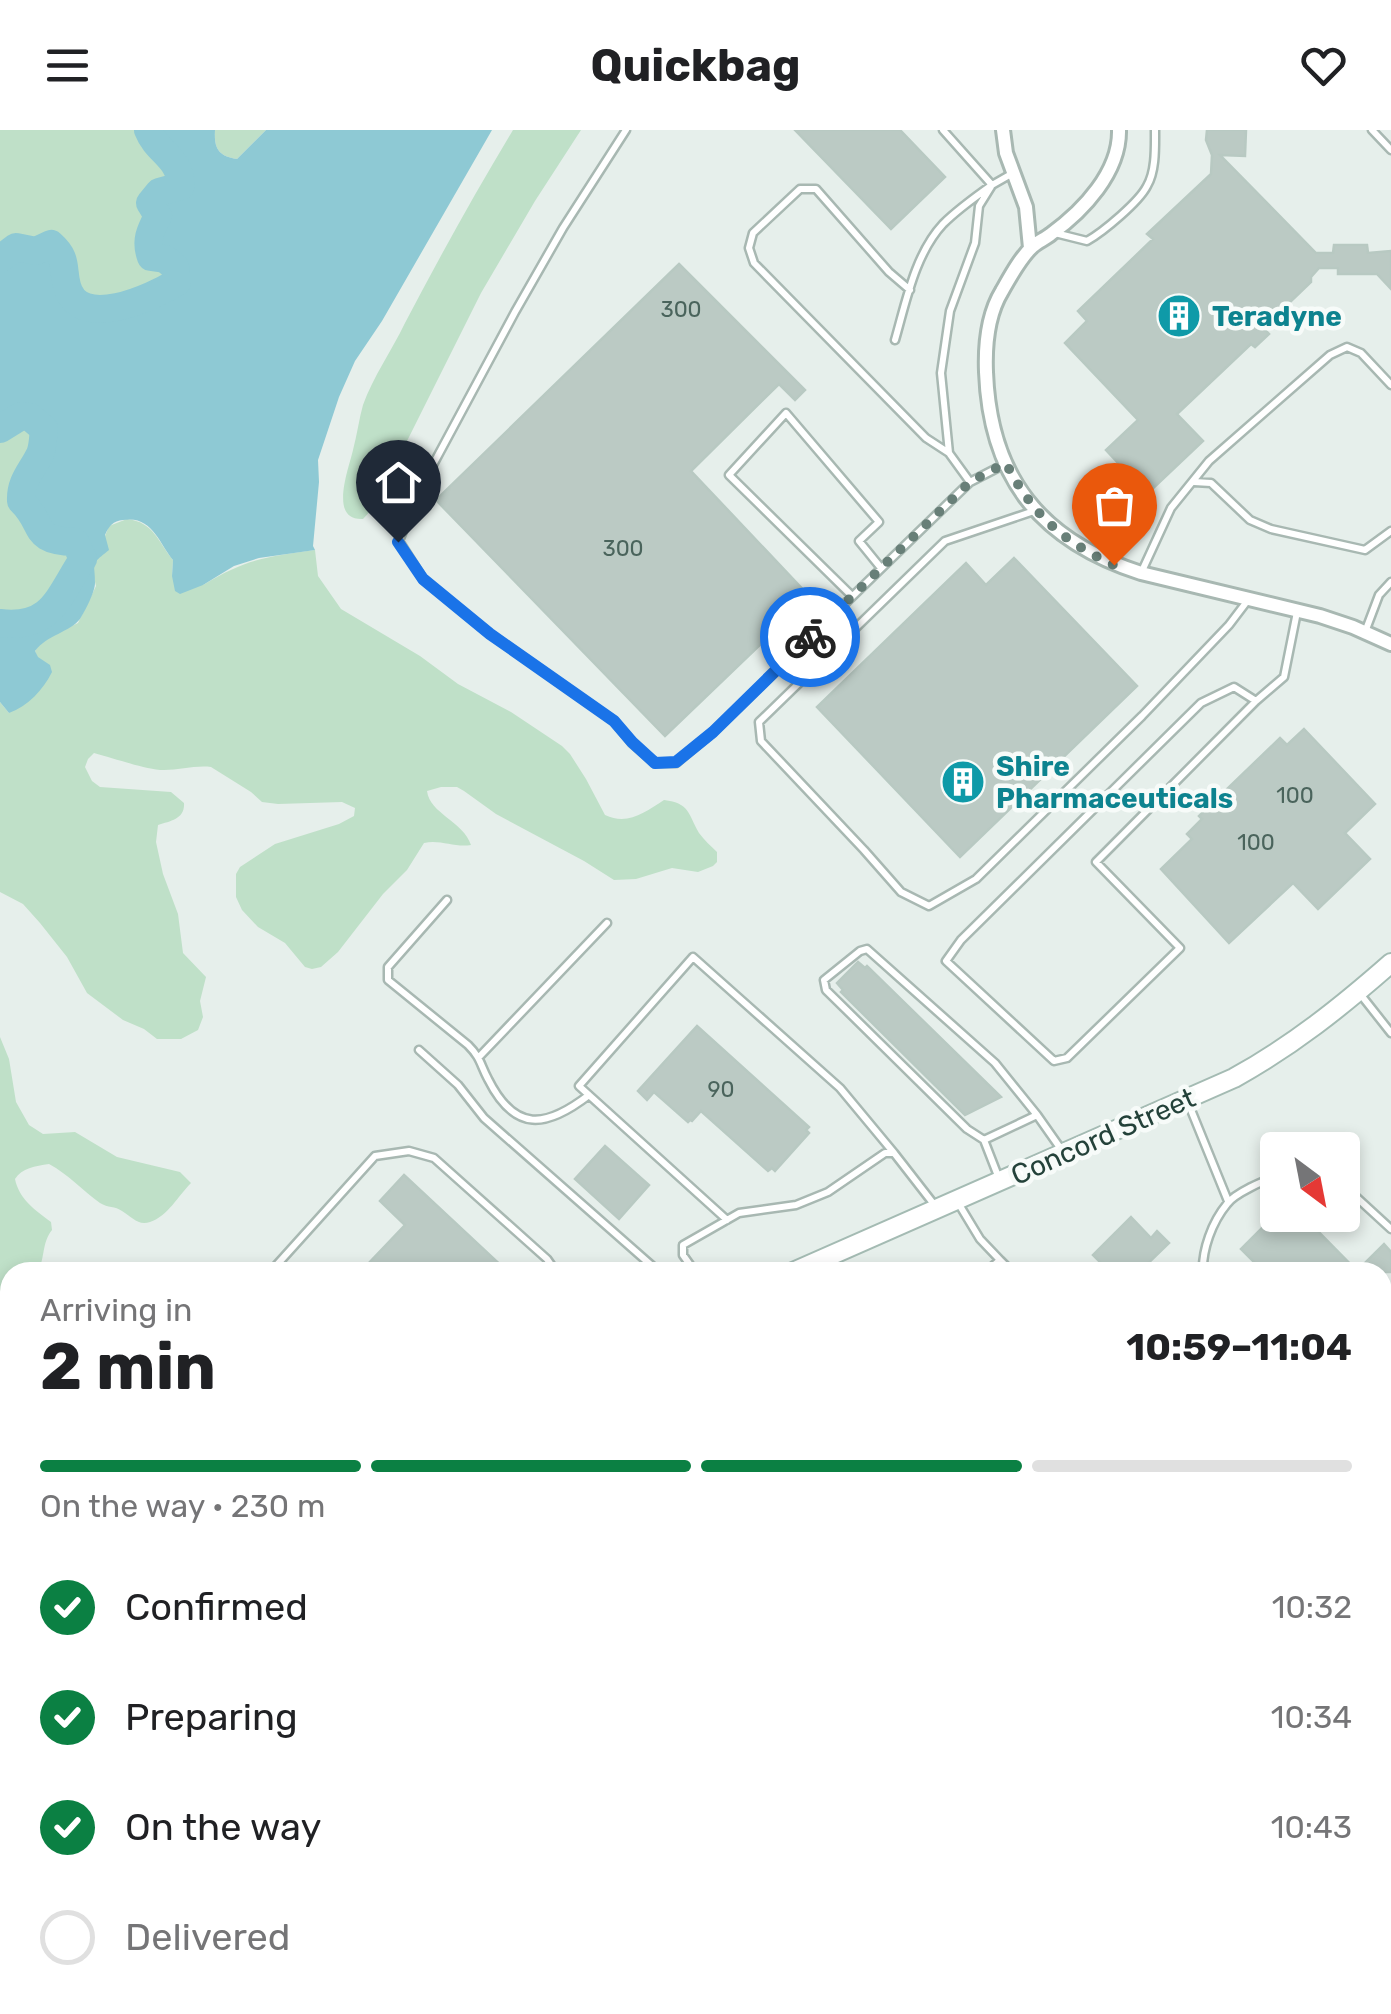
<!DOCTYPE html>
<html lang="en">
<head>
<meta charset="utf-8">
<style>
	:root { --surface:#fff; --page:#f6f6f6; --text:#202124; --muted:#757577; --line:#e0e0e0; --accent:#0b8043 }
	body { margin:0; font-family:Rubik,sans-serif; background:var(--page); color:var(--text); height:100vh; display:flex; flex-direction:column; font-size:38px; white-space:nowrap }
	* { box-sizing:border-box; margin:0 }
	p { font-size:32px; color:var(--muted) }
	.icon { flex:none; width:55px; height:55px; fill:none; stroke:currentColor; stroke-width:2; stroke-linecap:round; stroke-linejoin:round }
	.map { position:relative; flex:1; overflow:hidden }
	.panel { position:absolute; left:0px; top:1132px; width:1392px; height:752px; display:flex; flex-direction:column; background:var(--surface); border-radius:30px 30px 0 0; box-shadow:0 5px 15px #0003 }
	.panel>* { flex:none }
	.needle { width:65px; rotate:148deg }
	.fabs { position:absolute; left:1260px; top:1002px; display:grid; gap:20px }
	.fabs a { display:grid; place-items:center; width:100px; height:100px; border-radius:10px; background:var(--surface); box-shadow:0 5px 15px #0003; font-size:50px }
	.pin { position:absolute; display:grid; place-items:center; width:85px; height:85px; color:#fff; margin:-102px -42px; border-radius:50% 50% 50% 0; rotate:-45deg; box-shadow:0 0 10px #0007 }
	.pin .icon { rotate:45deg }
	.courier { position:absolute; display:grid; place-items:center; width:100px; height:100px; margin:-50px; border:8px solid #1a73e8; border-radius:50%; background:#fff; color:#222; box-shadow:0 2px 12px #0007 }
	.head em { font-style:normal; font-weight:700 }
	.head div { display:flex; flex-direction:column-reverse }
	.head { display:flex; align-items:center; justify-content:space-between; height:170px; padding:0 40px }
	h1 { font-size:65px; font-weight:700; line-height:75px }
	.bar { display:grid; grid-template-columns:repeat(4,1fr); gap:15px 10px; align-content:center; height:120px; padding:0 40px }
	.bar i { height:12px; border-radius:8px; background:var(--line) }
	.bar .on { background:var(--accent) }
	.bar p { grid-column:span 4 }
	ol { padding:0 40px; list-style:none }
	li { display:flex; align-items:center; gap:30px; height:110px }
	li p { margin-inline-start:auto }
	li .icon { padding:10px; border-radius:50%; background:var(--accent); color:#fff; stroke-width:4 }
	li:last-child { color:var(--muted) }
	li i { width:55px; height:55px; border:5px solid var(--line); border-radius:50% }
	header { display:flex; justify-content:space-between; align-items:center; height:130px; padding:0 40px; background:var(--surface); font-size:45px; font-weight:700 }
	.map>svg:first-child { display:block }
	.green { fill:#bfe0c8 }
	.water { fill:#8ec9d4 }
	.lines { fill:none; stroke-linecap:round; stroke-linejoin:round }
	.river { stroke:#8ec9d4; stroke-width:28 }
	.building { fill:#bbcac4; stroke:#b8c9c2; stroke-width:2.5 }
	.lane-casing { stroke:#a8b8b2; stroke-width:11 }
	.street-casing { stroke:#a8b8b2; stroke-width:18 }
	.secondary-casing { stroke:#a4bbb3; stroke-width:22 }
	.lane { stroke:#fff; stroke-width:6 }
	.street { stroke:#fff; stroke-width:12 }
	.secondary { stroke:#fff; stroke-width:18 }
	.done { stroke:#687f78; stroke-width:10; stroke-dasharray:0 18 }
	.route { stroke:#1a73e8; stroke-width:12 }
	.labels { text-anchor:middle; stroke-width:9; stroke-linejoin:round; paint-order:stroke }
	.number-label { font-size:22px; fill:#4a645c }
	.culture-label { font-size:28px; font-weight:bold; fill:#0d838f; stroke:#f7fbf9; text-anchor:start }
	.street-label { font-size:28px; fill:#24423a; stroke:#f7fbf9 }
</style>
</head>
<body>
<header><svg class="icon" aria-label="menu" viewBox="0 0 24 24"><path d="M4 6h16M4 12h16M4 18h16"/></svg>Quickbag<svg class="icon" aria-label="heart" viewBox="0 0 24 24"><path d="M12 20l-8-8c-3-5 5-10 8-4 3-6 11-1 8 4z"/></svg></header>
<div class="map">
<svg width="1391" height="1884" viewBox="0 0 1391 1884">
	<rect width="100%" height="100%" fill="#e6efeb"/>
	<!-- green -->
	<path class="green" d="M0,0H148C157,23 180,27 181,56L159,62C158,70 159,80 157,87C152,104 144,107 151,127L165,129L175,137L177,152C153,167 82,201 67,159C65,152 66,141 65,134L44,117L36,121L16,117L0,129Z
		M215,0H266L237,29C218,26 214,18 215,0Z
		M513,0H581L535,71L481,163L374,377L363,389C328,391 349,338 353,320C357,305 359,289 363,275C373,247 392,220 405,193C439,128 475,63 513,0Z
		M21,286L30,287L44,299L42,321L27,343L21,371L55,412H75L83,429L44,487L18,495L0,493V299Z
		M127,389C154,392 158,412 173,430L172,446L203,455C246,429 265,427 315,420L318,446L341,479L420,526L458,554L511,582L562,616L570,624L586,649L605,685C628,696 645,682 664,670C690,673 688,684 699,703C704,710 711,716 717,722V732L713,736L698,742L672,738L636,749L614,750L584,731L496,684L464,661L457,657H441L427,661C430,684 463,691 471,715C455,718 440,709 424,713L407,740L383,764L338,822L321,837L312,839L305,837L285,813L258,797L242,780L236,767V744L240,737L275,714L339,694L354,686L355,678L342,672L278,674L262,672L251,662L211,637C194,635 177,641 160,640C141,638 113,628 94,623L88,629L85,637L92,651L100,657L171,662L184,673C185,689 171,691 158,695L156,712L163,744L178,784L183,823L206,847L200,871L203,887L198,900L181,909H157L144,899L123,890L87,863L67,827L40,793L23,774L0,762V572L9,583L37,527L35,521L39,515L53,505L78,493L96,456L92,439L109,396Z
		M0,907L9,929L16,972L29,995L43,1004L75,1002L117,1027L180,1042L191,1053C178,1066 168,1086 150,1092C138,1096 132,1087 122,1081C115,1076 108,1078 100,1073C83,1061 68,1044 49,1034C35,1036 22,1038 15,1049C19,1069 35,1080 51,1092L52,1100C42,1112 45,1128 38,1142H10V1173L0,1184Z"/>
	<!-- water -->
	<path class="water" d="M148,0H215C214,18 218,26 237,29L266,0H492L382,191L355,231L339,267L318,330L319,352L313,416L315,420L259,428L234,436L203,455L180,464L175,461L172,446L173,430C159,413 152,385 123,390C113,391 109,396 105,405L109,420C89,436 95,431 95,453C95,462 85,481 80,489C70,502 47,505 35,521L38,527L50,535L52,542C43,560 28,576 9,583L0,572V493C51,499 58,467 83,429L75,412C30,411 46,395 21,371C20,351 32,341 40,324C43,316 43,307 44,299L30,287L21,286L0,299V129L16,117L36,121L51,114C68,129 62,137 67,156C78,202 153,168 177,153L175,137L165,129L151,127C145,111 150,101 158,86L150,73L159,62L181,56C180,27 157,23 148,0Z"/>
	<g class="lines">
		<!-- river -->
		<path class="river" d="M0,129L16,117L36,121L51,114C68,129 62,137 67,156C79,202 153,167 177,152L175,137L165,129L151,127C145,111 150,101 158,86L150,73L159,62L181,56C180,27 157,23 148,0
			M0,299L21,286L30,287L44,299C43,307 43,317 40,324C32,341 20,351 21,371C46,395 30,411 75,412L83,429C58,467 52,499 0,493"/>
	</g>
	<!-- building -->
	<path class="building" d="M795,0H900L945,47L891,99Z
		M1207,0H1246L1245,26L1220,25L1316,123H1333L1334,115H1367L1368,123L1391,121V159L1377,144H1338V138H1319L1311,147V152L1263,198L1269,204L1255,217L1251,214L1177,284L1203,311L1147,364L1106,320L1138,290L1065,213L1087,191L1078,181L1153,109L1147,104L1211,44L1212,25L1206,10Z
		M679,134L805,260L795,270L779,254L691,341L810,467L665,606L436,370Z
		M1014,428L1137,556L960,727L817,577L966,433L986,455Z
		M1304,599L1375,674L1345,703L1370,729L1318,779L1293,753L1229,813L1161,739L1192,709L1187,704L1202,689L1199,686L1280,608L1287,615Z
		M858,832L865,838L867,836L1001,967L965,985L841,862L843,860L837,853Z
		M697,896L809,997L806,1000L809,1003L775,1041L772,1038L768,1041L701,981L692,991L690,990L688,992L654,962L647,970L638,961Z
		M605,1016L649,1055L619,1089L575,1049Z
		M404,1045L508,1142H377L368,1134L405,1095L380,1071Z
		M1275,1085H1302L1357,1141L1384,1114L1391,1122V1142H1264L1241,1119Z
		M1131,1087L1151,1108L1157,1101L1169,1113L1139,1142H1110L1093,1125Z"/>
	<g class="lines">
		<defs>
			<path id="lane" d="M626,0L563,98L515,182L420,359L399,411L423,449L490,504L614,591L632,613L655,633H676L713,602L970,352
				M1372,0L1391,20
				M1055,103L1087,111C1103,102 1139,72 1147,56C1156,41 1155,17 1155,0
				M910,160L889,142L816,59H800L753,103L749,118L754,133L926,308L949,323
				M895,210C906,172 915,124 943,94C957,80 975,67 992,55L943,0
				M1005,334L970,352L949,323L941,243L950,181L975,113L979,76L992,55L1013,43
				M1194,352L1211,353L1250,390L1271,399L1365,420L1391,401
				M1034,381L945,411L759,592L761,611L864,720L901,762L929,776L976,749L1142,586L1229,495L1248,470
				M1142,441L1171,378L1209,331L1330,225L1347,217L1361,223L1391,255
				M852,466L729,345L786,283L879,392L859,411L881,438
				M1365,502L1379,465L1391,452
				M1256,571L1096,732L1180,818L1067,928L1054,931L946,831L961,810L1201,573L1234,557L1256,571L1284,547L1297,482
				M447,770L388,837V850L468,915C481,928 480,934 488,949C515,1003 546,998 589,965
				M1361,865L1391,903
				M419,920L458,955L484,988L659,1142
				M479,927L607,793
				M1187,970L1228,1071
				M984,1010L967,999L826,860L824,850L860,821L867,819L995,933L1037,985
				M998,1046L984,1010L1037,985L1063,1022
				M1342,1054L1391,1099
				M957,1071L980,1109L1000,1130L986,1142
				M727,1090L579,956L693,827L840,958L894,1023
				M1000,1130L1012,1142
				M278,1142L274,1138L375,1026L409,1021L434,1028L547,1129L556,1142
				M695,1142L683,1125V1115L739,1083L796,1075L828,1062L885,1023H894L936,1077
				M1203,1142C1202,1120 1212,1092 1227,1074C1234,1064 1265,1049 1278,1047
				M0,1284L10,1273
				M0,1296L10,1305
				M1382,1344L1391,1352
				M0,1596L10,1605"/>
			<path id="street" d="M1003,0L1006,23L1026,77L1030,118
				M1119,0C1120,42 1083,81 1051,104C1045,109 1037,112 1032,117C1020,128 1010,147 1002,161C988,184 985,216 986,242C990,348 1041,411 1141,443L1320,486L1353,497L1391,514
				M0,1821L10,1826"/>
			<path id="secondary" d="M793,1142L1234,948C1292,916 1341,877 1391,833
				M3,1884L10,1873"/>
		</defs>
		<!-- lane casing -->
		<use href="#lane" class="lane-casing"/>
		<!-- street casing -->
		<use href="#street" class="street-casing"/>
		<!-- secondary casing -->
		<use href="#secondary" class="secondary-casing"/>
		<!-- lane -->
		<use href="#lane" class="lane"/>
		<!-- street -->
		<use href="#street" class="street"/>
		<!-- secondary -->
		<use href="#secondary" class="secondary"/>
	</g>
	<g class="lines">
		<!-- done -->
		<path class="done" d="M810,507L970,352L1006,333C1032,384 1062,411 1114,435"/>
		<!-- route -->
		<path class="route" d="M398,412L423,449L490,504L614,591L632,612L655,633L676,632L713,602L810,507"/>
	</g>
	<!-- icons -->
	<defs>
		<symbol id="building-disc" viewBox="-11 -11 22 22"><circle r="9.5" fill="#0f9aa8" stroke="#f7fbf9"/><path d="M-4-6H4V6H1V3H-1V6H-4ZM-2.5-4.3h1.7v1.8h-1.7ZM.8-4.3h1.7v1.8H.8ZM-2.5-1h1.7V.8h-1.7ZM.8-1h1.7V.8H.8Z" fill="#fff"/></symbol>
	</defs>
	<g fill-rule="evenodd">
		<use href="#building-disc" x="1154" y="161" width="50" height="50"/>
		<use href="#building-disc" x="938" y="627" width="50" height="50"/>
	</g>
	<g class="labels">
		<!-- number labels -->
		<g class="number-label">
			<text x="681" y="187">300</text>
			<text x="623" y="426">300</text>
			<text x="1295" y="673">100</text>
			<text x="1256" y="720">100</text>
			<text x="721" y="967">90</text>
		</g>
		<!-- culture labels -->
		<g class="culture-label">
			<text x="1212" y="196">Teradyne</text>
			<text x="996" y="646">Shire<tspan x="996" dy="32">Pharmaceuticals</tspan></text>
		</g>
		<!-- street labels -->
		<g class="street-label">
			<text transform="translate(1103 1006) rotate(-24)" y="10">Concord Street</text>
		</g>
	</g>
</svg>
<div class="fabs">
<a><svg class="needle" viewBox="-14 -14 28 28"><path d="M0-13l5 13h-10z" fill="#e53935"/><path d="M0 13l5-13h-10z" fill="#757577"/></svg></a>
</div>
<div class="pin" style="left:1114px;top:435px;background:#ea580c"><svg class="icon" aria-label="bag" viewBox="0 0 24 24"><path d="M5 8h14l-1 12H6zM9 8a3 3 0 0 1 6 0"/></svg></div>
<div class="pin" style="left:398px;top:412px;background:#1f2937"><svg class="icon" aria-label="home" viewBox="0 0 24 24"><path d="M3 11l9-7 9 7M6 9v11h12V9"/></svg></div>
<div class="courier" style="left:810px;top:507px"><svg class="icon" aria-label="bike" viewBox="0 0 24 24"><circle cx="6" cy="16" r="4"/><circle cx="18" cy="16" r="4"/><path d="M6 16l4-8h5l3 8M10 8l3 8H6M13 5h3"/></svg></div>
<section class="panel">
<div class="head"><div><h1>2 min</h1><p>Arriving in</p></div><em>10:59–11:04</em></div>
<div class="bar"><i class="on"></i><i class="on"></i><i class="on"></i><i></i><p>On the way · 230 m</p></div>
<ol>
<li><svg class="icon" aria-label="check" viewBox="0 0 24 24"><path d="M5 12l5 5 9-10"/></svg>Confirmed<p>10:32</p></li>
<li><svg class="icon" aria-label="check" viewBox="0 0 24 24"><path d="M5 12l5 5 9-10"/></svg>Preparing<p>10:34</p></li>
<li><svg class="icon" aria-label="check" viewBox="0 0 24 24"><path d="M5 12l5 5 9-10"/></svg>On the way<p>10:43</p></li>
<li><i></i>Delivered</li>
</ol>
</section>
</div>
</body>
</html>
